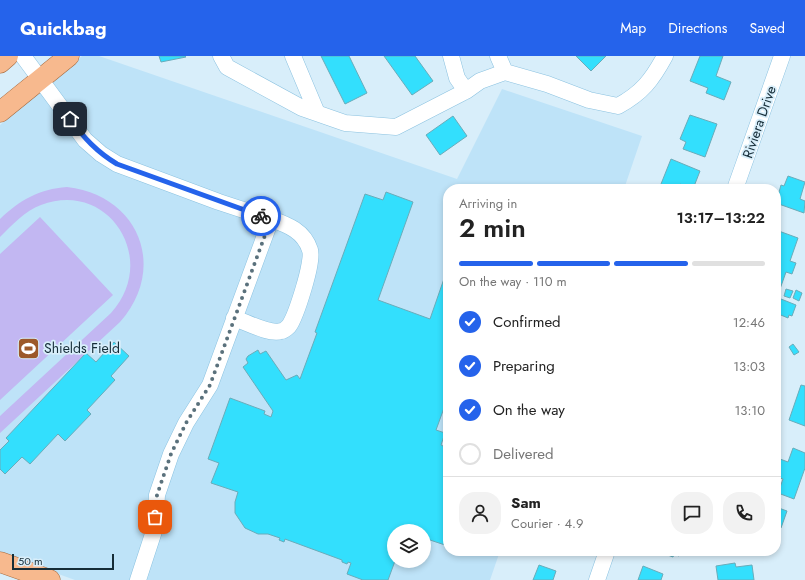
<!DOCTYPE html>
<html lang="en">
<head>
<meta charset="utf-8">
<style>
	:root { --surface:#fff; --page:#f2f2f2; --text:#222; --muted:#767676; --line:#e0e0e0; --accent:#2563eb }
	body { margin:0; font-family:Jost,sans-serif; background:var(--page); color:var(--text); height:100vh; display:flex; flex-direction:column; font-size:15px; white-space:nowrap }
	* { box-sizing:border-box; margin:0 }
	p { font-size:13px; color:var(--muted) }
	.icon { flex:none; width:22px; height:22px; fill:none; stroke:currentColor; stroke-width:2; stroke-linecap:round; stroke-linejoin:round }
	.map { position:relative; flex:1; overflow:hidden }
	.side { position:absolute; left:443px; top:128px; width:338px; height:372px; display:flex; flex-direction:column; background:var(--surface); border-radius:16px; box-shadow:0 2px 6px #0003 }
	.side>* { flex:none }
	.tools { position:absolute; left:387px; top:468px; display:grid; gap:8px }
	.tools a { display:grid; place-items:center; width:44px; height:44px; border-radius:50%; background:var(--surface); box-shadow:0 2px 6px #0003; font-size:20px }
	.scale { position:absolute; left:12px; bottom:10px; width:102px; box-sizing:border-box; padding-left:4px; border:2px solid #162d38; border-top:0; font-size:11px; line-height:14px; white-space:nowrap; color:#162d38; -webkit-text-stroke:3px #d8eefa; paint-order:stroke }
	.pin { position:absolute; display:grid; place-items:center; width:34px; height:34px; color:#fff; margin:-17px; border-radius:8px; box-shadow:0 2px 6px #0006 }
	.courier { position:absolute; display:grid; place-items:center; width:40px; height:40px; margin:-20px; border:3px solid #2563eb; border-radius:50%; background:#fff; color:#222; box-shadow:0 1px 5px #0007 }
	.head em { font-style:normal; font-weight:600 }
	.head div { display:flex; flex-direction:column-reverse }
	.head { display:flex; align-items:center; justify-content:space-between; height:68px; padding:0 16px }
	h1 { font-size:26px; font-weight:600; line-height:30px }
	.bar { display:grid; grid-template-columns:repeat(4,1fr); gap:6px 4px; align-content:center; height:48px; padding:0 16px }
	.bar i { height:5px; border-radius:3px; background:var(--line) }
	.bar .current { background:var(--accent) }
	.bar p { grid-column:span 4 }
	.line { display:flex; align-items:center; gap:10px; padding:0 16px; border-top:1px solid var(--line) }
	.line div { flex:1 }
	.round { display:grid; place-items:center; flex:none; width:42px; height:42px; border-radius:16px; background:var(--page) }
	ol { padding:0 16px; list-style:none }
	li { display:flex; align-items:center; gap:12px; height:44px }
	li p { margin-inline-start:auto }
	li .icon { padding:4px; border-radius:50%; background:var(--accent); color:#fff; stroke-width:4 }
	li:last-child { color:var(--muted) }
	li i { width:22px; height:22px; border:2px solid var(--line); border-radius:50% }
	header { display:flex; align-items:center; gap:24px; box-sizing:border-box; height:56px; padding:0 20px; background:var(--accent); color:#fff }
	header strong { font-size:19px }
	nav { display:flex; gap:22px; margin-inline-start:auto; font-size:14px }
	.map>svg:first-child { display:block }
	.built { fill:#bee3f8; fill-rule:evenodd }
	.green { fill:#c2b7f2 }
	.building { fill:#33dffd; stroke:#69acba }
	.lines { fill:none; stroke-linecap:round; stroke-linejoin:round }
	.minor-casing { stroke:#8bc2e0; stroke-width:17 }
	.major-casing { stroke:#a46a3f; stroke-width:21 }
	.minor { stroke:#fff; stroke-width:16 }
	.major { stroke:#f7b98e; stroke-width:20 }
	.done { stroke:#5a717c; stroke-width:4; stroke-dasharray:0 7.2 }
	.route { stroke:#2563eb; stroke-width:5 }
	.labels { text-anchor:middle; stroke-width:3.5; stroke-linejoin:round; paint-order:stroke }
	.street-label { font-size:14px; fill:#162d38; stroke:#d8eefa }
	.poi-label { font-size:14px; fill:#162d38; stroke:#d8eefa; text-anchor:start }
</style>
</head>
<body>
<header>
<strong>Quickbag</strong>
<nav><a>Map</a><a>Directions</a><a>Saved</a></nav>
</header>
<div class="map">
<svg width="805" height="524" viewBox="0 0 805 524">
	<rect width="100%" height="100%" fill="#d8eefa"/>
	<!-- built -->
	<path class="built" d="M82,0H99L457,123L502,33L642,80L624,133H448V495H500L490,524H75L0,497V69ZM394,475H424V505H394Z"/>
	<!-- green -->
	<path class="green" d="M67,131C139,139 168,212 120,266L0,377V360L111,257C160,203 108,123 41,149C25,155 12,169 0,181V163C20,144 39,133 67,131Z
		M40,161L113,239L0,344V198Z"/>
	<!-- building -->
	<path class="building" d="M159,0H185L186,1L161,6Z
		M321,0H349L367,37L345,48Z
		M384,0H415L433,25L412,39Z
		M576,0H606L591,15Z
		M700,0H723L716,20L731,26L724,44L706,37L708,32L690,25Z
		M690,59L717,68L705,101L683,93L686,86L680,83Z
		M453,60L467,80L440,99L426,79Z
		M671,103L700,115L693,133L680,128L678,133H659Z
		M788,120L805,126L800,143L805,145L804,157L776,147L781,129L784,130Z
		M386,136L413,146L378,244L430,263L446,217H448V341L436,374L445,377L441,389L445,391L448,383V490L424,482V475H394L395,505L388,524H363L347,518L351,507L348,506L347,508L342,506V504L285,483L284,486L279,484L280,482L268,478H258L245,472L235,457V446L238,436L211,427L219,407L208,403L230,342L265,355L264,358L271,361L273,355L243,311L248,307L246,303L248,300L258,294L260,298L266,295L286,324L297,319L300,323L317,277L315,276L365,138L383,144Z
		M776,174L798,182L790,205L796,207L792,218L786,216L780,233L776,231Z
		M786,233L793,235L790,242L784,240Z
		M796,234L802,237L799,245L793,242Z
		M776,241L796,249L792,260L789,259L788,262L776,257Z
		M114,286L129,300L111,320L115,324L87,354L91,358L65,385L58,378L30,408L22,401L5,418L0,413V394L9,385L6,382L86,297L96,306Z
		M793,288L799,296L794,299L789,291Z
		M801,329L805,330V370L789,364Z
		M793,392L805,397V412L794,443L778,437L783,423L777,421L779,414L777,413L780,403L788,406Z
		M776,451L787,455L781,472L776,471Z
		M657,495H681L679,500L674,498L673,501Z
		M735,507L736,511L752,509L754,524H718L716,510Z
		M539,509L556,515L553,524H533Z
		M643,510L663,518L661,524H638Z"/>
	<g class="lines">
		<defs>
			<path id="minor" d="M23,0L85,84L101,98L117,108L219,146L271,163L210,329L186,367L171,398L157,439L155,472L138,524
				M221,0L227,11L302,52L345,67L396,71L466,35L480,25L505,16L547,28L589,44L618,50C642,37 652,24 665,0
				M293,0L317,57
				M451,0L457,22L466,35
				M498,0L505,16
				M735,133L782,0
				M234,262C246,266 270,279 281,275C284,275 287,272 289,270C296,260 314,205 310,194C304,175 288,169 271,163
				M597,524L607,495"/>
			<path id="major" d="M0,7L8,0
				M0,56L69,0
				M0,506L50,524"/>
		</defs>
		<!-- minor casing -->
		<use href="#minor" class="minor-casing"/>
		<!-- major casing -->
		<use href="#major" class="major-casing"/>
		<!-- minor -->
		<use href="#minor" class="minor"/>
		<!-- major -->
		<use href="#major" class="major"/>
	</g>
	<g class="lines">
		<!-- done -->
		<path class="done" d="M155,461L157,439L171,398L186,367L210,329L271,163L261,160"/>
		<!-- route -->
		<path class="route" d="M70,63C84,82 97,96 117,108L261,160"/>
	</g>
	<!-- icons -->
	<defs>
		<symbol id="stadium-square" viewBox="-11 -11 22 22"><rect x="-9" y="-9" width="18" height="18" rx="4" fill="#9c592a" stroke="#d8eefa"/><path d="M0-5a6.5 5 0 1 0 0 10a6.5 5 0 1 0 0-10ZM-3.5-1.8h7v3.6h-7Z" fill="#fff"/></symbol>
	</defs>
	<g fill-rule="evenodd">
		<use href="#stadium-square" x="16" y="280" width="25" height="25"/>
	</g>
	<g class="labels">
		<!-- street labels -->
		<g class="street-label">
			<text transform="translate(759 66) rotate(-71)" y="5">Riviera Drive</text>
		</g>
		<!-- poi labels -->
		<g class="poi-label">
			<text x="44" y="297">Shields Field</text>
		</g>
	</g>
</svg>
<div class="tools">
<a><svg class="icon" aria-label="layers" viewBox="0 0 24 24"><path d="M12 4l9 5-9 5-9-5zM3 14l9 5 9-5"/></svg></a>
</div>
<div class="scale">50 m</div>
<div class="pin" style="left:155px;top:461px;background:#ea580c"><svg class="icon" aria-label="bag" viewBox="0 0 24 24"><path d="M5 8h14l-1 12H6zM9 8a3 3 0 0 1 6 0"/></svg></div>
<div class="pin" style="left:70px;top:63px;background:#1f2937"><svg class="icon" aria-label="home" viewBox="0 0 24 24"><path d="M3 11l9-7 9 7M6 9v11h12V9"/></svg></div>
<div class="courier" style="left:261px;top:160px"><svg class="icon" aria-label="bike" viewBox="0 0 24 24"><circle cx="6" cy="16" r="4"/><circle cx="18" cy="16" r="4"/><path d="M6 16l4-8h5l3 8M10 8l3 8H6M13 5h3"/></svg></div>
<section class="side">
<div class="head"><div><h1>2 min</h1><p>Arriving in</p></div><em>13:17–13:22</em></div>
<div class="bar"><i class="current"></i><i class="current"></i><i class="current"></i><i></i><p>On the way · 110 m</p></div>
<ol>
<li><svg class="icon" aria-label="check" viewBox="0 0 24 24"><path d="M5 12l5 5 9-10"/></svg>Confirmed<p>12:46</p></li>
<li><svg class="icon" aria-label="check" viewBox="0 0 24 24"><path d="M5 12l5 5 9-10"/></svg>Preparing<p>13:03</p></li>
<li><svg class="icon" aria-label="check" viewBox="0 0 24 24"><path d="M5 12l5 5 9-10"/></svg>On the way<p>13:10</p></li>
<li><i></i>Delivered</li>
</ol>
<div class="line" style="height:72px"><a class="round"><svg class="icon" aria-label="person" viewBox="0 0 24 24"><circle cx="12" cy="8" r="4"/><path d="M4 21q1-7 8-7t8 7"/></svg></a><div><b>Sam</b><p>Courier · 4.9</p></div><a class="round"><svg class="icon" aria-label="chat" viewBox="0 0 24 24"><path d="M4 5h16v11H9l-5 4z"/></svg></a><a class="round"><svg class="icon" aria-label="phone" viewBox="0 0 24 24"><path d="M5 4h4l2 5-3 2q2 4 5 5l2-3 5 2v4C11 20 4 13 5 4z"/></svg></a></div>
</section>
</div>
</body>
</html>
